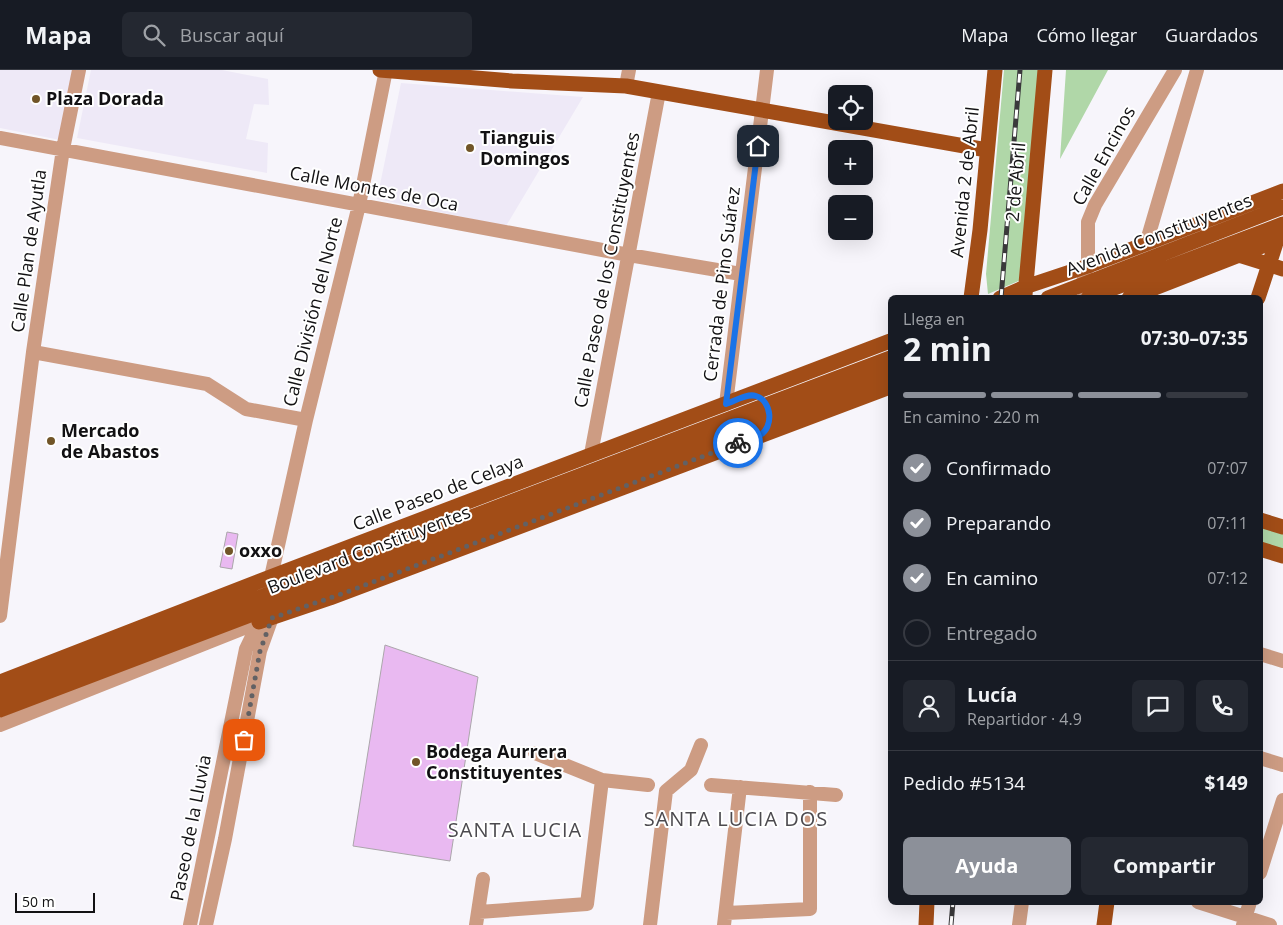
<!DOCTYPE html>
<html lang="es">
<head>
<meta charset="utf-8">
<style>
	:root { --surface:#171b24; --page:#242831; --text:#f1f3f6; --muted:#9ea1a6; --line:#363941; --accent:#8c9099 }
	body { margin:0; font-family:"Open Sans",sans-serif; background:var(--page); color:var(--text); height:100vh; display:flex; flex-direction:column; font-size:19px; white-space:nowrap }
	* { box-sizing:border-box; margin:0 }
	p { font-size:16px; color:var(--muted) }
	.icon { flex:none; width:28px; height:28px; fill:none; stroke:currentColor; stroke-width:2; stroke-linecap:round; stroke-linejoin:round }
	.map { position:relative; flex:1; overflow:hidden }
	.panel { position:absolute; left:888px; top:225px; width:375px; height:610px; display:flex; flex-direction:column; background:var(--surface); border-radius:8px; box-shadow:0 5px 20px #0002 }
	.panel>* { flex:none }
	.controls { position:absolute; left:828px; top:15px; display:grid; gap:10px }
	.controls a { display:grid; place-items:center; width:45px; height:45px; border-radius:8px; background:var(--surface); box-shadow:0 5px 20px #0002; font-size:25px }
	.scale { position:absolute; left:15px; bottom:12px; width:80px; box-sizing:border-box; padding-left:5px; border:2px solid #121113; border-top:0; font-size:14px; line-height:18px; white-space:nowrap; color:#121113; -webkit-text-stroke:4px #fff; paint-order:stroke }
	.pin { position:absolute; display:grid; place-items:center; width:42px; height:42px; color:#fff; margin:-21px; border-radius:10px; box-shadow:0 2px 8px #0006 }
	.courier { position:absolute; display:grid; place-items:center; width:50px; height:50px; margin:-25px; border:4px solid #1a73e8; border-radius:50%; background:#fff; color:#222; box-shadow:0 1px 6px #0007 }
	.overview em { font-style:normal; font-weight:700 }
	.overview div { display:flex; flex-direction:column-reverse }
	.overview { display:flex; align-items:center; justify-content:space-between; height:85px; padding:0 15px }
	h1 { font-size:32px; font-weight:700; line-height:38px }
	.bar { display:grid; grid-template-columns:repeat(4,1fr); gap:8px 5px; align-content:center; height:60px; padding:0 15px }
	.bar i { height:6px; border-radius:4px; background:var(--line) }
	.bar .on { background:var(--accent) }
	.bar p { grid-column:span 4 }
	.line { display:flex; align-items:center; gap:12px; padding:0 15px; border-top:1px solid var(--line) }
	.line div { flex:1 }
	.round { display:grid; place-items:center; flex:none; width:52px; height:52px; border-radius:8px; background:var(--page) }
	ol { padding:0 15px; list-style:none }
	li { display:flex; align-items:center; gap:15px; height:55px }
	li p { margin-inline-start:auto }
	li .icon { padding:5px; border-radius:50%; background:var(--accent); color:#fff; stroke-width:4 }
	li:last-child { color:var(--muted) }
	li i { width:28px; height:28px; border:2px solid var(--line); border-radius:50% }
	.action { display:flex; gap:10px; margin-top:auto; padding:10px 15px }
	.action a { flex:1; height:58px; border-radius:8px; background:var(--accent); color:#fff; font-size:20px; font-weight:700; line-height:58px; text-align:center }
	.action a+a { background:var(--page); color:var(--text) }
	header { display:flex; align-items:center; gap:30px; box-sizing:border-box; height:70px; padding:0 25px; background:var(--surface); border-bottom:1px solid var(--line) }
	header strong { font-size:24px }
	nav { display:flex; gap:28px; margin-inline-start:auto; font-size:18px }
	.search { width:350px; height:45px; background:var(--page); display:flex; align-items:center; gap:12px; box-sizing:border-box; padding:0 18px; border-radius:8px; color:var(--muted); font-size:19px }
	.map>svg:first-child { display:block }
	.built { fill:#eee9f7 }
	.green { fill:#b0d7a8 }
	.building { fill:#e9b9f1; stroke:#aba6ab }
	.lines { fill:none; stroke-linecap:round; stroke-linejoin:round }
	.minor { stroke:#cd9c83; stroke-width:14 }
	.major { stroke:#a24d17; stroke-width:15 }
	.rail-casing { stroke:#3a393b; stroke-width:5 }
	.rail { stroke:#fff; stroke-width:3; stroke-dasharray:9; stroke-linecap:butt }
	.done { stroke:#626164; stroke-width:5; stroke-dasharray:0 9 }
	.route { stroke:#1a73e8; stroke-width:6 }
	.poi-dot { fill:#715528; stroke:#fff; stroke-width:2 }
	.labels { text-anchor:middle; stroke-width:4; stroke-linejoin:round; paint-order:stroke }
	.poi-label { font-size:18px; font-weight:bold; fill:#121113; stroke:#fff; text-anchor:start }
	.street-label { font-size:18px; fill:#121113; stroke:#fff }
	.quarter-label { font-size:20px; letter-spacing:1px; fill:#4c4a4f; stroke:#fff }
</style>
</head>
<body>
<header>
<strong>Mapa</strong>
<div class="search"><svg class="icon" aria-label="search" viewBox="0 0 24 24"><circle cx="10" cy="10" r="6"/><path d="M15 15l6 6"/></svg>Buscar aquí</div>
<nav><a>Mapa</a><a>Cómo llegar</a><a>Guardados</a></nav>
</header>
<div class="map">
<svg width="1283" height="855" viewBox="0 0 1283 855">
	<rect width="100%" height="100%" fill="#f7f5fb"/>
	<!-- built -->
	<path class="built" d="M0,0H76L60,70L0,58Z
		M91,0H222L268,9L269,35L254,34L246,69L268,73L267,103L77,68Z
		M401,13L583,27L506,156L377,129Z"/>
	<!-- green -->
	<path class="green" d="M1004,0H1040L1023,209L988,224L986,204Z
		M1066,0H1108L1060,89Z
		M1260,455L1283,462V480L1260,473Z"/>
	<!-- building -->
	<path class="building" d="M227,462L238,464L232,499L220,497Z
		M385,575L478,607L450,791L353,776Z"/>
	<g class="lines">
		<!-- minor -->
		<path class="minor" d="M626,16L629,0
			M0,68L629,185L741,204
			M1146,174L1197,0
			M1086,225L1083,220L1084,205L1088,196V152L1095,135L1175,0
			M33,282L207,314L246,339L306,350
			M726,334L767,0
			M591,384L659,22
			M269,516L306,350L359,135L386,0
			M0,546L33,282L63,79L79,0
			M1260,584L1283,591
			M0,655L259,552
			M535,683L602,710L648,715
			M1260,688L1283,695
			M711,715L836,725
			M1260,803L1283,730
			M1198,832L1270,855
			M479,842L587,834L602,710
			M726,843L810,839V722
			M190,855L246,579L259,552L262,542
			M206,855L225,769L260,581L275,539
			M476,855L483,809
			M650,855L666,721L691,700L701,675
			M724,855L740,717
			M1019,855L1022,832
			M1243,855L1250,832"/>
		<!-- major -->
		<path class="major" d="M380,0L512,11L626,16L987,80
			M1239,185L1283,199
			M1025,225L1045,0
			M971,228L980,160L995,0
			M1000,228L1025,217L1088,196L1283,121
			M1048,228L1283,137
			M1088,228L1283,154
			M1129,228L1283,168
			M1258,228L1279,164
			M1260,450L1283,457
			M1260,479L1283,486
			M259,552L330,528L890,317
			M0,612L286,501L890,271
			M0,626L890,288
			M0,640L890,302
			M926,855L927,832
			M1104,855L1107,832"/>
		<defs>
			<path id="rail" d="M1001,228L1020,0
				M951,855L953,832"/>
		</defs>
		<!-- rail casing -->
		<use href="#rail" class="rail-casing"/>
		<!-- rail -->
		<use href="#rail" class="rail"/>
	</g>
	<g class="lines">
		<!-- done -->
		<path class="done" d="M244,670L260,581L272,548L344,523L738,373"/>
		<!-- route -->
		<path class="route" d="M738,373C745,371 754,369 760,365C774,357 772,331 756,326C747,323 735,331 726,334L758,76"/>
	</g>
	<!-- markers -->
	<g class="poi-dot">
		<circle cx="36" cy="29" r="5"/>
		<circle cx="470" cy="78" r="5"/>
		<circle cx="51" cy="371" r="5"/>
		<circle cx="229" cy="481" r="5"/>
		<circle cx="416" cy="692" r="5"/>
	</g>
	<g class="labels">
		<!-- poi labels -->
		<g class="poi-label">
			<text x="46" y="35">Plaza Dorada</text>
			<text x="480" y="74">Tianguis<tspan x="480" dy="21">Domingos</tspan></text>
			<text x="61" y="367">Mercado<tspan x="61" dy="21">de Abastos</tspan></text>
			<text x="239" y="487">oxxo</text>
			<text x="426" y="688">Bodega Aurrera<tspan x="426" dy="21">Constituyentes</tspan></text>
		</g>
		<!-- street labels -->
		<g class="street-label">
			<text transform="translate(1104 86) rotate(-61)" y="6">Calle Encinos</text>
			<text transform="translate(965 112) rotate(-84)" y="6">Avenida 2 de Abril</text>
			<text transform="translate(1016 112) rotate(-85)" y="6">2 de Abril</text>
			<text transform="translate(374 119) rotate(11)" y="6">Calle Montes de Oca</text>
			<text transform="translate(1159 165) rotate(-21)" y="6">Avenida Constituyentes</text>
			<text transform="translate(29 181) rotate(-82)" y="6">Calle Plan de Ayutla</text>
			<text transform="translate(607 200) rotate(-79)" y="6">Calle Paseo de los Constituyentes</text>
			<text transform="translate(722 214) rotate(-83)" y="6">Cerrada de Pino Suárez</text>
			<text transform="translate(313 242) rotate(-76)" y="6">Calle División del Norte</text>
			<text transform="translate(438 423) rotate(-21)" y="6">Calle Paseo de Celaya</text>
			<text transform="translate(369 480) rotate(-21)" y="6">Boulevard Constituyentes</text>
			<text transform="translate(191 758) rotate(-79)" y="6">Paseo de la Lluvia</text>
		</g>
		<!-- quarter labels -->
		<g class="quarter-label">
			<text x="736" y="756">SANTA LUCIA DOS</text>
			<text x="515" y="767">SANTA LUCIA</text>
		</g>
	</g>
</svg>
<div class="controls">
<a><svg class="icon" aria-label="locate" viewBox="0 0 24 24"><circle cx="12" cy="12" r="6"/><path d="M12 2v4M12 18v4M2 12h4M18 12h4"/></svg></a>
<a>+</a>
<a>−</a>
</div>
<div class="scale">50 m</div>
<div class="pin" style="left:244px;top:670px;background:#ea580c"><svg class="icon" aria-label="bag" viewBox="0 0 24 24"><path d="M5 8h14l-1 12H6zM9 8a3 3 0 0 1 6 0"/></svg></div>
<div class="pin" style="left:758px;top:76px;background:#1f2937"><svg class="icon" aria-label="home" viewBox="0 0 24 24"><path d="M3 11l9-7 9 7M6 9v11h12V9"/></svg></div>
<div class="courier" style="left:738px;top:373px"><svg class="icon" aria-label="bike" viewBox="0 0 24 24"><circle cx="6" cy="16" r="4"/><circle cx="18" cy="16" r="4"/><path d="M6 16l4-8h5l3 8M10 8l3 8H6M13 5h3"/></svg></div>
<section class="panel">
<div class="overview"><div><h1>2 min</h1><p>Llega en</p></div><em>07:30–07:35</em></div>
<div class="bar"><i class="on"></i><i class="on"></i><i class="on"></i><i></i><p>En camino · 220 m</p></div>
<ol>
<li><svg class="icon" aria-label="check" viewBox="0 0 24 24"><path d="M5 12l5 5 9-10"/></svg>Confirmado<p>07:07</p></li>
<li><svg class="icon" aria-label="check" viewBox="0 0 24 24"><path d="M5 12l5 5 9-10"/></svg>Preparando<p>07:11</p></li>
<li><svg class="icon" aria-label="check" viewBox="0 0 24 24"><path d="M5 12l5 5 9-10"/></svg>En camino<p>07:12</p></li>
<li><i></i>Entregado</li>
</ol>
<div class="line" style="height:90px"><a class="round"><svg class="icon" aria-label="person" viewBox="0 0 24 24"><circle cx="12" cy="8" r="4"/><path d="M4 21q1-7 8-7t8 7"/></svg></a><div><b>Lucía</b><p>Repartidor · 4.9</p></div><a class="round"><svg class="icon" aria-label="chat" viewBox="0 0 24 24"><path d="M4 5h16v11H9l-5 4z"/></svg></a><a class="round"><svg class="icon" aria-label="phone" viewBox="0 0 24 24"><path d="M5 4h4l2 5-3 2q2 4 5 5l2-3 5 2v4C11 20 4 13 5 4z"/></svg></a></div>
<div class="line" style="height:65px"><div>Pedido #5134</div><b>$149</b></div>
<div class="action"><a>Ayuda</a><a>Compartir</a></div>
</section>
</div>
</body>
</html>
